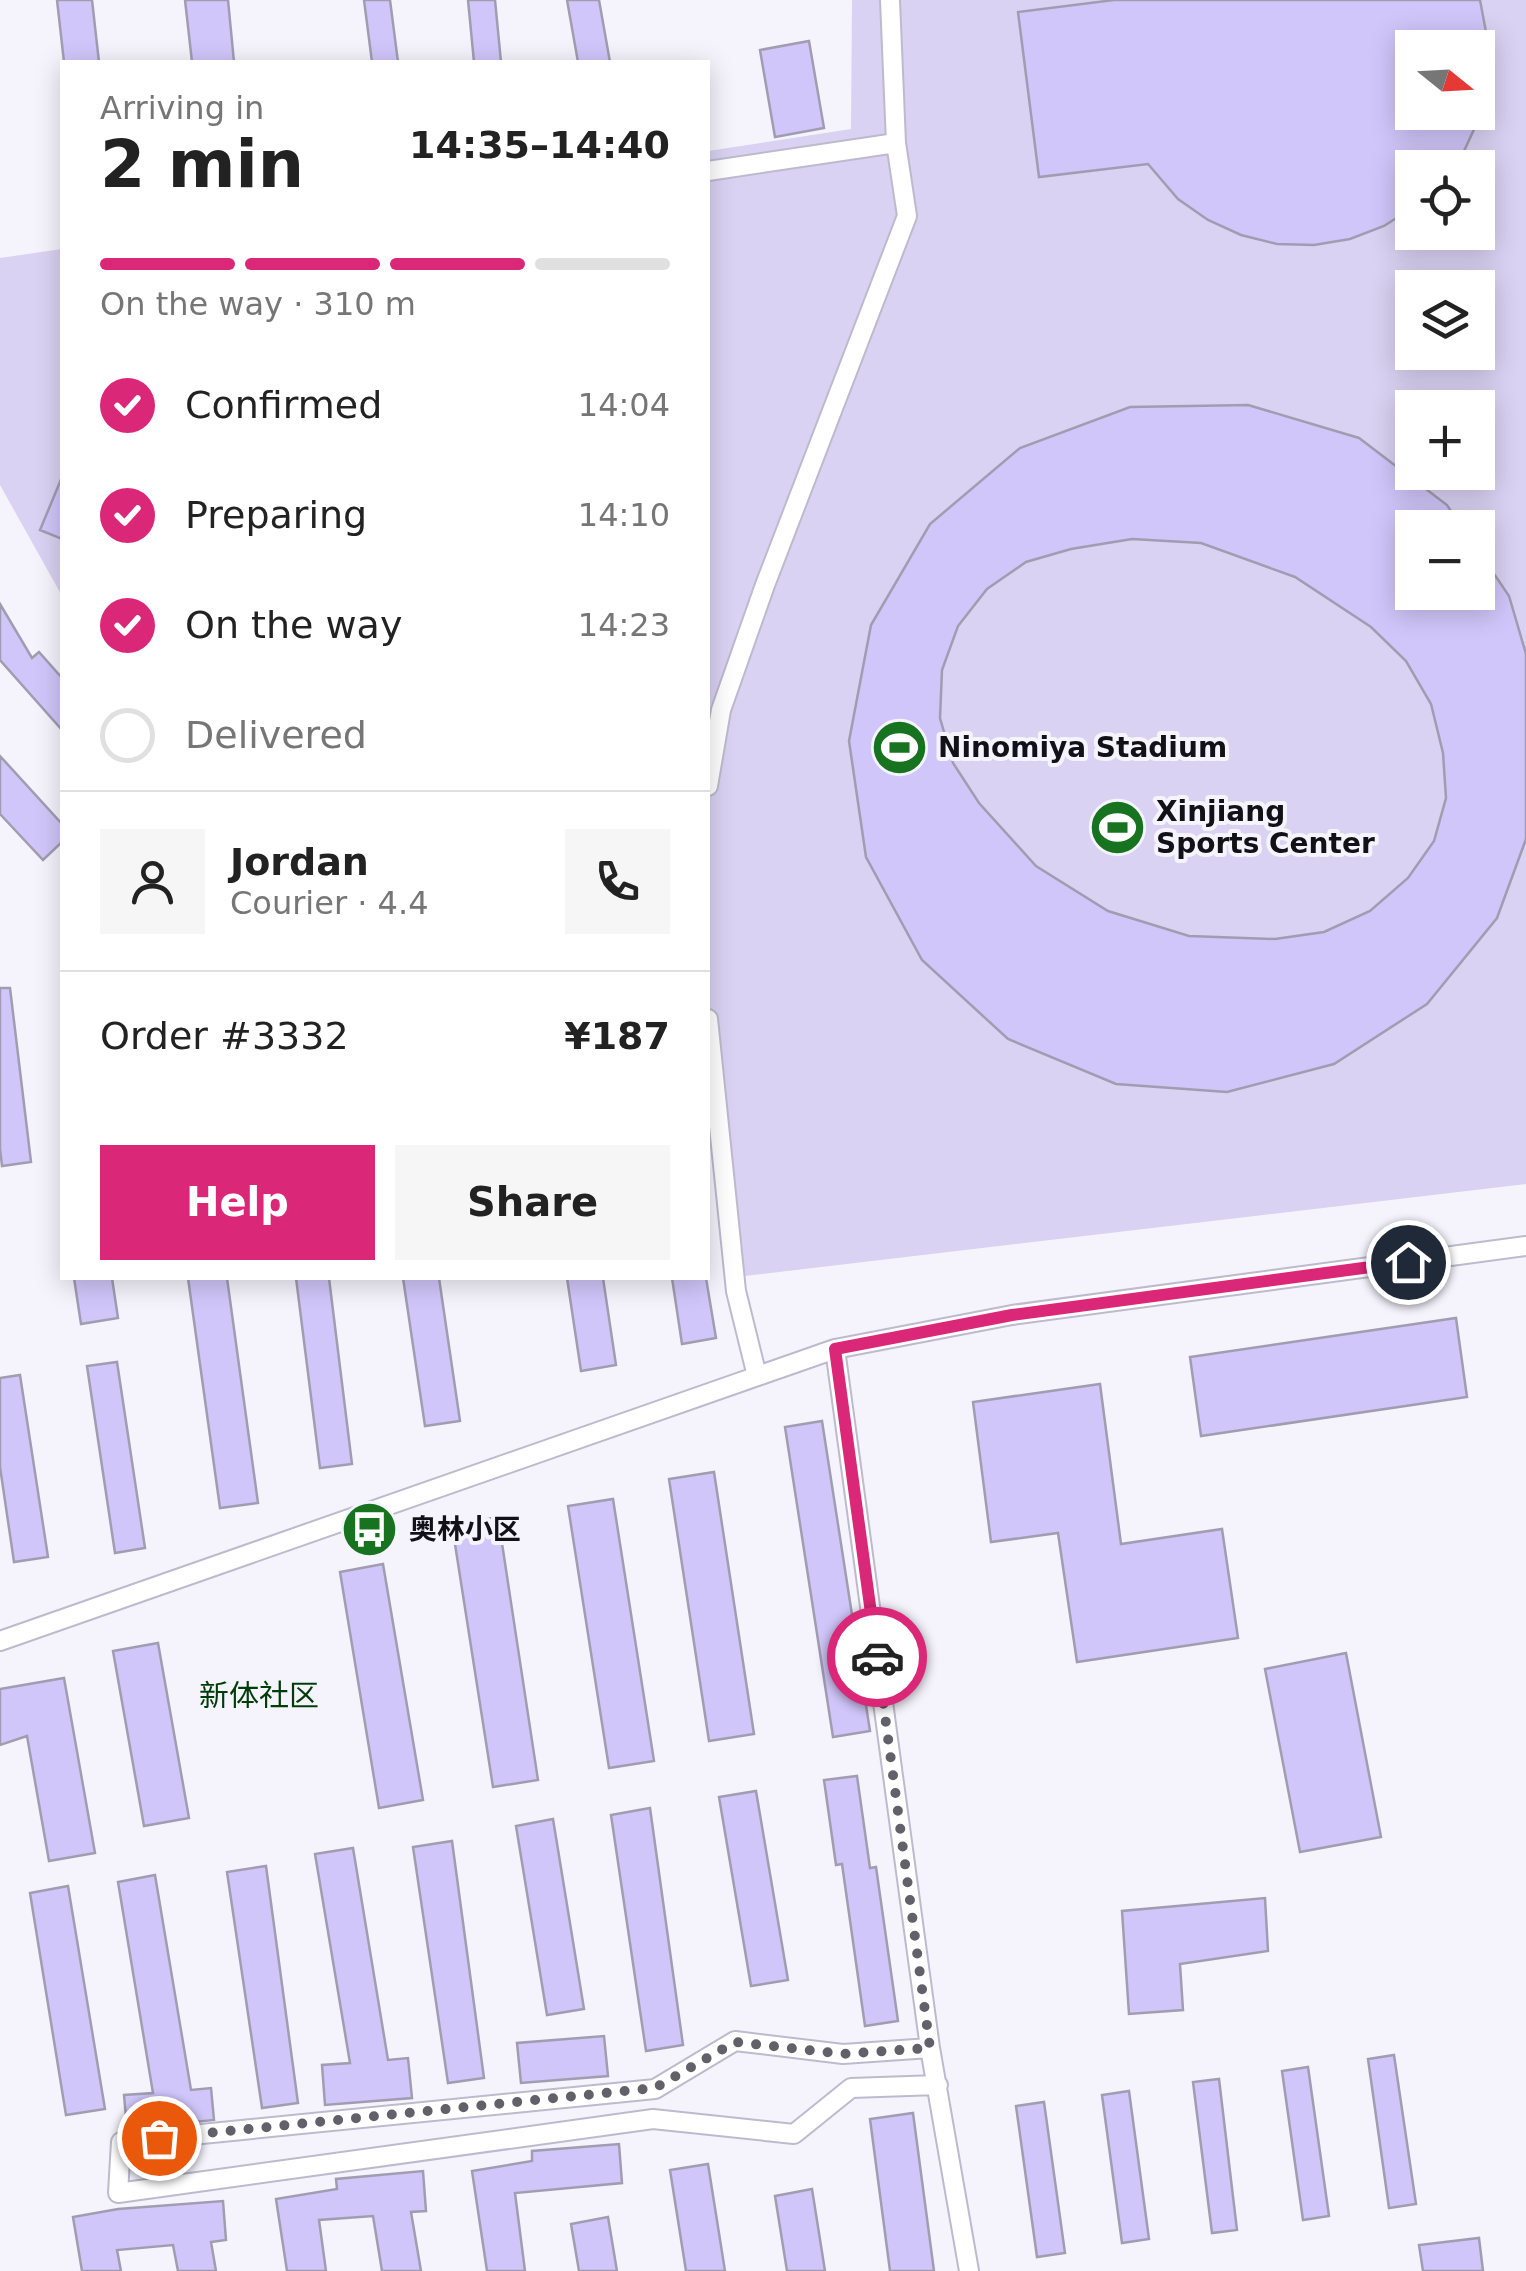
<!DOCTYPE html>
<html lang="en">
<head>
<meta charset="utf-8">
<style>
	:root { --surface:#fff; --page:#f6f6f6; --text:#222; --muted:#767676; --line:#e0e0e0; --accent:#db2777 }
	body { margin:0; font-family:"DejaVu Sans","Noto Sans SC",sans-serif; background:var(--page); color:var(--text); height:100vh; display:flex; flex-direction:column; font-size:38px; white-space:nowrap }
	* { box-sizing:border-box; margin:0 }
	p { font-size:32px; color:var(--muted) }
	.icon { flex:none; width:55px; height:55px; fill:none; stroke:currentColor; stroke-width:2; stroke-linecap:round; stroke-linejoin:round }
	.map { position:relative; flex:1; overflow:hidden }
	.panel { position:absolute; left:60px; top:60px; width:650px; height:1220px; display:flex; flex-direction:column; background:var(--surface); border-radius:0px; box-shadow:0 5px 25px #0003 }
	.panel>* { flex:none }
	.needle { width:65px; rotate:108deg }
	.controls { position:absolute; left:1395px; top:30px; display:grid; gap:20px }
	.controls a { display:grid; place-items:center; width:100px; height:100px; border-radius:0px; background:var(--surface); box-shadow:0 5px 25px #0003; font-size:50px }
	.pin { position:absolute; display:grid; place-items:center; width:85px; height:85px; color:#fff; margin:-42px; border:5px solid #fff; border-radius:50%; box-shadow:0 2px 10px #0007 }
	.courier { position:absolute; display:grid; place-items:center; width:100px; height:100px; margin:-50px; border:8px solid #db2777; border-radius:50%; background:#fff; color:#222; box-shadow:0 2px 12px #0007 }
	.overview em { font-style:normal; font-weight:700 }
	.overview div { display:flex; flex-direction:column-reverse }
	.overview { display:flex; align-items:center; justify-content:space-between; height:170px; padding:0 40px }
	h1 { font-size:65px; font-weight:700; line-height:75px }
	.bar { display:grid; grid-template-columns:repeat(4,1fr); gap:15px 10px; align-content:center; height:120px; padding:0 40px }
	.bar i { height:12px; border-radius:8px; background:var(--line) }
	.bar .on { background:var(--accent) }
	.bar p { grid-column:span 4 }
	.line { display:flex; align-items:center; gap:25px; padding:0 40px; border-top:2px solid var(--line) }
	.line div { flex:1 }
	.round { display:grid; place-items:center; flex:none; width:105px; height:105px; border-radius:0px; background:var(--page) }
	ol { padding:0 40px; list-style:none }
	li { display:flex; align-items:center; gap:30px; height:110px }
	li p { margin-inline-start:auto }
	li .icon { padding:10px; border-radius:50%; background:var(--accent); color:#fff; stroke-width:4 }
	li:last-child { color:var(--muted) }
	li i { width:55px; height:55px; border:5px solid var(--line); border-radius:50% }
	.primary-button { display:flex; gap:20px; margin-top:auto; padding:20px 40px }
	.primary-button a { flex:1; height:115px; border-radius:0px; background:var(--accent); color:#fff; font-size:40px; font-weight:700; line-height:115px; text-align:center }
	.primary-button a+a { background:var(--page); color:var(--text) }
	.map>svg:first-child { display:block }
	.green { fill:#d9d2f3; fill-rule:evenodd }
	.building { fill:#d0c6fa; stroke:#a19db1; stroke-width:2.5; fill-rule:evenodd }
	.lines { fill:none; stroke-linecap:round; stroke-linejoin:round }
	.minor-casing { stroke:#bebace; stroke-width:22 }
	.minor { stroke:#fff; stroke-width:18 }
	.done { stroke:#626068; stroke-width:10; stroke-dasharray:0 18 }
	.route { stroke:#db2777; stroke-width:12 }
	.labels { text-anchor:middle; stroke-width:8; stroke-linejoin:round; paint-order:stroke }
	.poi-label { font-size:28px; font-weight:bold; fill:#131118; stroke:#f5f4fd; text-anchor:start }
	.neighbourhood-label { font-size:30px; fill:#003c07; stroke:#f5f4fd }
</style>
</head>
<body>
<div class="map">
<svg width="1526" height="2271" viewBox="0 0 1526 2271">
	<rect width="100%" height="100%" fill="#f5f4fd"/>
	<!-- green -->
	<path class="green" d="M852,0H1526V1184L745,1276L708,1061V151L851,129ZM1412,48H1478V112H1412ZM1412,168H1478V232H1412ZM1412,288H1478V352H1412ZM1412,408H1478V472H1412ZM1412,528H1478V592H1412Z
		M62,249V596L0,485V258Z"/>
	<!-- building -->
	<path class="building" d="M57,0H92L99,62H64Z
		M185,0H228L234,62H192Z
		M364,0H390L398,62H372Z
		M468,0H495L501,62H474Z
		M567,0H599L610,62H578Z
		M1114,0H1480L1489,48H1412V112H1482L1464,151L1452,168H1412V208L1384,226L1350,239L1314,245L1277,244L1241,235L1208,220L1178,199L1148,164L1039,177L1018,12Z
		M809,41L824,128L775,137L760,50Z
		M1248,405L1359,438L1447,505L1462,528H1412V592H1478V550L1509,596L1526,654V839L1497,918L1427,1004L1334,1064L1227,1092L1116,1084L1008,1039L922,960L866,857L849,741L871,625L930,524L1020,448L1130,407ZM1132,539L1201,543L1295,577L1371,627L1406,661L1431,704L1443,753L1446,798L1434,841L1408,878L1370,911L1324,932L1275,939L1189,936L1108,911L1036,866L979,803L953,763L940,718L942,670L958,626L987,589L1026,562L1071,549Z
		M62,477V539L40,530Z
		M0,604L32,658L39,652L62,678V730L0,660Z
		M0,756L62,824V842L43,860L0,814Z
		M0,988H10L31,1162L2,1166L0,1149Z
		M74,1278H112L118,1318L81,1324Z
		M188,1278H227L258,1503L220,1508Z
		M296,1278H329L352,1464L320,1468Z
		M403,1278H439L460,1421L425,1426Z
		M567,1278H603L616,1365L581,1371Z
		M672,1278H706L716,1338L682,1344Z
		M1456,1318L1467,1397L1201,1436L1190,1357Z
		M117,1362L145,1548L115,1553L87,1366Z
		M20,1375L48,1557L14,1562L0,1467V1378Z
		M1100,1384L1121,1544L1222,1529L1238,1638L1077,1662L1058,1533L991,1542L973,1402Z
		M822,1421L870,1731L833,1737L785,1427Z
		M714,1472L754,1734L709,1741L669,1479Z
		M613,1499L654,1761L609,1768L568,1506Z
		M498,1517L538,1780L493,1787L452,1525Z
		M383,1564L423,1800L379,1808L340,1572Z
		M158,1643L189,1818L144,1826L113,1651Z
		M1346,1653L1381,1837L1300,1852L1265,1669Z
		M64,1678L95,1853L49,1861L27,1736L0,1745V1689Z
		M857,1776L870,1868L876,1867L898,2021L865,2026L842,1864L836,1865L824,1780Z
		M756,1791L788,1980L751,1986L719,1797Z
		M650,1808L683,2045L646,2051L611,1815Z
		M553,1819L584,2009L547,2015L516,1826Z
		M452,1841L484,2078L448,2083L413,1847Z
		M353,1848L388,2060L408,2058L412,2098L325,2105L322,2065L350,2063L315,1854Z
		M266,1866L298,2103L262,2108L227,1872Z
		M155,1875L191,2090L211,2088L214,2120L127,2129L124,2095L153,2093L118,1882Z
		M68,1886L105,2109L66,2115L30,1893Z
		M1265,1898L1268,1951L1180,1964L1183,2010L1129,2014L1122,1911Z
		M604,2036L608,2076L521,2083L517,2043Z
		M1394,2055L1416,2204L1389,2208L1368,2059Z
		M1308,2067L1329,2216L1303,2220L1282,2071Z
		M1219,2079L1237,2230L1212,2233L1193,2082Z
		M1129,2091L1149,2239L1122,2243L1102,2095Z
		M1044,2102L1065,2253L1037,2257L1016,2106Z
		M913,2113L934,2271H890L870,2119Z
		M619,2144L622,2183L515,2193L525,2271H487L472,2171L532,2161V2151Z
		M708,2164L725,2271H686L670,2170Z
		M423,2171L426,2211L411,2212L421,2271H382L373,2216L319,2220L326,2271H287L276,2199L337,2189L336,2179Z
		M812,2189L825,2271H787L775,2196Z
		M223,2201L226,2240L211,2242L216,2271H178L173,2245L117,2250L121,2271H82L73,2217L118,2209Z
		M608,2217L617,2271H579L571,2224Z
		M1479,2238L1483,2271H1423L1419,2245Z"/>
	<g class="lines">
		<defs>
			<path id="minor" d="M708,171L896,143
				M708,786L721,710L765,585L907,216L896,143L890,0
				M708,1019L736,1291L757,1376
				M835,1349L930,2048L969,2271
				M0,1641L835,1349L1012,1315L1526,1246
				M930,2048L843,2054L735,2041L655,2089L121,2142L118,2193L653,2119L794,2134L851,2088L938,2085"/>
		</defs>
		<!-- minor casing -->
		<use href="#minor" class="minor-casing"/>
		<!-- minor -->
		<use href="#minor" class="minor"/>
	</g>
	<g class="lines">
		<!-- done -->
		<path class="done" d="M159,2138L655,2088L735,2042L843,2054L930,2048L877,1657"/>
		<!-- route -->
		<path class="route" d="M877,1657L835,1349L1012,1315L1408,1262"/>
	</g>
	<!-- icons -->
	<defs>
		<symbol id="stadium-disc" viewBox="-11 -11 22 22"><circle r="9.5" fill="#187321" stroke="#f5f4fd"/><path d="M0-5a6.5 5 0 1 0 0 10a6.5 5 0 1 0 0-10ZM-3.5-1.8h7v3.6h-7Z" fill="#fff"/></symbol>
		<symbol id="bus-disc" viewBox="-11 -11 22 22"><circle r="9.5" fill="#187321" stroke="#f5f4fd"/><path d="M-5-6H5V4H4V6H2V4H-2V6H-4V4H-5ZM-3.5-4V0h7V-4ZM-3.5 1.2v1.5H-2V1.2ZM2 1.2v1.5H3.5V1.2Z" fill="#fff"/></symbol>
	</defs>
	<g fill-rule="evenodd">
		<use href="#stadium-disc" x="868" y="716" width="63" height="63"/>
		<use href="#stadium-disc" x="1086" y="796" width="63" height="63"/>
		<use href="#bus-disc" x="338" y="1498" width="63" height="63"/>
	</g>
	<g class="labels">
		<!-- poi labels -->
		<g class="poi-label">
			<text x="938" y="757">Ninomiya Stadium</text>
			<text x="1156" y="821">Xinjiang<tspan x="1156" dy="32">Sports Center</tspan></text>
			<text x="409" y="1539">奥林小区</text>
		</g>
		<!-- neighbourhood labels -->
		<g class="neighbourhood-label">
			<text x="259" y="1706">新体社区</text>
		</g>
	</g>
</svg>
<div class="controls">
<a><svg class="needle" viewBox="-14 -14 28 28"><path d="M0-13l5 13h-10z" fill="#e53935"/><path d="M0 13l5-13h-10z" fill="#767676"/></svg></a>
<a><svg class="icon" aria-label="locate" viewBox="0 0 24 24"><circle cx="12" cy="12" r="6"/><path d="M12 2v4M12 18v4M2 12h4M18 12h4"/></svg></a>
<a><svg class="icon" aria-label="layers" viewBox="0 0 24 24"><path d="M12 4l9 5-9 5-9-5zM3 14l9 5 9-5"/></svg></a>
<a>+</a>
<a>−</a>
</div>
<div class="pin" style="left:159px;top:2138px;background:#ea580c"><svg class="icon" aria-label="bag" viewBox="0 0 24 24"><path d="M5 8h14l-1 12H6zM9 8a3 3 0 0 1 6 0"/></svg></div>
<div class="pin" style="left:1408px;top:1262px;background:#1f2937"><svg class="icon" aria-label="home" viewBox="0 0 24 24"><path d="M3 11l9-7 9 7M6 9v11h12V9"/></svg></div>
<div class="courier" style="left:877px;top:1657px"><svg class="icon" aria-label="car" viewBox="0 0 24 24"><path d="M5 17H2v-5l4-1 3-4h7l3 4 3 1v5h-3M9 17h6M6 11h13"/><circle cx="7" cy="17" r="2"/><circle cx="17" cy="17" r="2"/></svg></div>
<section class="panel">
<div class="overview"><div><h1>2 min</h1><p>Arriving in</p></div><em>14:35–14:40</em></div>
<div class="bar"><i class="on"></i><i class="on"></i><i class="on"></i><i></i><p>On the way · 310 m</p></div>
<ol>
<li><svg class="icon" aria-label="check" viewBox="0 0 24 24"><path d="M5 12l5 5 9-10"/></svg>Confirmed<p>14:04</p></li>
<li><svg class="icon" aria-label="check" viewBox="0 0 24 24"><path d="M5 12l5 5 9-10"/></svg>Preparing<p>14:10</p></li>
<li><svg class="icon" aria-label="check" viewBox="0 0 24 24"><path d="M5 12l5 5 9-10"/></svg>On the way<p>14:23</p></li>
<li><i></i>Delivered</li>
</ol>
<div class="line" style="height:180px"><a class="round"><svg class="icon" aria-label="person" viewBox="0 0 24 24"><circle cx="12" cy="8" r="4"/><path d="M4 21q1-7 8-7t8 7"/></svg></a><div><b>Jordan</b><p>Courier · 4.4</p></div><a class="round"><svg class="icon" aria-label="phone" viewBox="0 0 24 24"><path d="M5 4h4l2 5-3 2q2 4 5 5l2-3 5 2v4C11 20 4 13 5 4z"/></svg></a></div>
<div class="line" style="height:130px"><div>Order #3332</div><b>¥187</b></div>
<div class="primary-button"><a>Help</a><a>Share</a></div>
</section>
</div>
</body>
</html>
